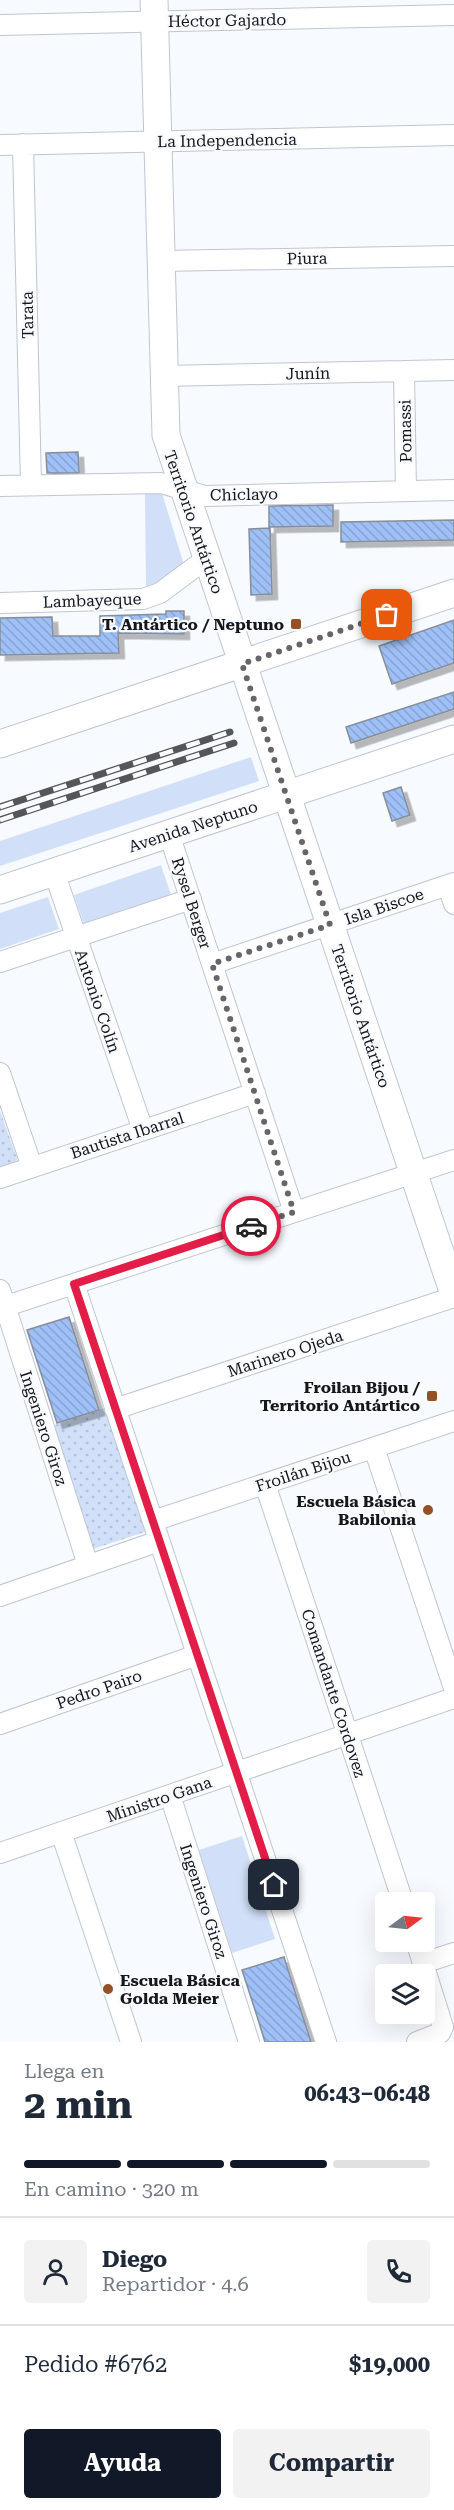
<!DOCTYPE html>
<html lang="es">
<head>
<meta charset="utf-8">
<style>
	:root { --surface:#fff; --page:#f2f2f3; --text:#1f2937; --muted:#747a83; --line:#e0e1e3; --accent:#111827 }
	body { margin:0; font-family:"Roboto Serif",serif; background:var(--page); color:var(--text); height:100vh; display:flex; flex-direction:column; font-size:22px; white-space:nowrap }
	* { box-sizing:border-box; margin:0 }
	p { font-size:20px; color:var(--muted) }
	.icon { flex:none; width:33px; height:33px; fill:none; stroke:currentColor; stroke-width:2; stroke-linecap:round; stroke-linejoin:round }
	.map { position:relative; height:2042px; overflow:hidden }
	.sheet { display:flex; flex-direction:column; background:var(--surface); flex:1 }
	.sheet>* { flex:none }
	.needle { width:39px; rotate:75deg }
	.tools { position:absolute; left:375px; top:1892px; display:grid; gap:12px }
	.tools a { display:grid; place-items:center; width:60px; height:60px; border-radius:6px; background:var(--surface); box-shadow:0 6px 24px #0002; font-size:30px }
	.pin { position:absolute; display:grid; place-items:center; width:51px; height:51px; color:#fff; margin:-26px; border-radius:12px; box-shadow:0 3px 9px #0006 }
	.courier { position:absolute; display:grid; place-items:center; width:60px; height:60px; margin:-30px; border:4px solid #e11d48; border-radius:50%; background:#fff; color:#222; box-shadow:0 2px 8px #0007 }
	.headline em { font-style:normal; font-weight:700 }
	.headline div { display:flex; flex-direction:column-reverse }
	.headline { display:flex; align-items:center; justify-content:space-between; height:102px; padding:0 24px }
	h1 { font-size:39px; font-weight:700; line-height:45px }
	.bar { display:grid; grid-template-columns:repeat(4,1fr); gap:9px 6px; align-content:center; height:72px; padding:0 24px }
	.bar i { height:8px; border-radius:4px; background:var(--line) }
	.bar .current { background:var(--accent) }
	.bar p { grid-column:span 4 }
	.line { display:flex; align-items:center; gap:15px; padding:0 24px; border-top:2px solid var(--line) }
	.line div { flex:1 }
	.round { display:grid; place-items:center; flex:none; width:63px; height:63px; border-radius:6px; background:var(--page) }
	.action { display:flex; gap:12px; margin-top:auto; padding:12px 24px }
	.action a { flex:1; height:69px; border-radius:6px; background:var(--accent); color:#fff; font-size:24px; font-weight:700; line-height:69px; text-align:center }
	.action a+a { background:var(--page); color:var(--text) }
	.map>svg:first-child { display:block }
	.grass { fill:#d1e0f8 }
	.park { fill:url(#park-dots) }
	.building { fill:url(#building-back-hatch); stroke:#878e98; stroke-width:1.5; filter:url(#shadow) }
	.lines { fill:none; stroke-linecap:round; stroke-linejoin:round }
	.street-casing { stroke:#bfc6d1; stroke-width:22 }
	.secondary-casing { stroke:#bfc6d1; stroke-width:29 }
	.street { stroke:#fff; stroke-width:20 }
	.secondary { stroke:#fff; stroke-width:27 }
	.rail-casing { stroke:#54565a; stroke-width:7 }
	.rail { stroke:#f7fafe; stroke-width:4.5; stroke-dasharray:14; stroke-linecap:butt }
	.done { stroke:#64666a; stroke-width:6; stroke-dasharray:0 10.8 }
	.route { stroke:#e11d48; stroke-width:8 }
	.poi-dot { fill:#955025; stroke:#f7fafe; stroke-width:2 }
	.labels { text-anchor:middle; stroke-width:4.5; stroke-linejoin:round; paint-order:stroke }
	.street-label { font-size:16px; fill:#15171b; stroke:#f7fafe }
	.poi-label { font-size:16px; font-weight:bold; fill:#15171b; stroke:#f7fafe; text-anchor:end }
</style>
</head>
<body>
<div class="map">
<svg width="454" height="2042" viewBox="0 0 454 2042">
	<defs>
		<pattern id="park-dots" width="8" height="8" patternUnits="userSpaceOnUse" patternTransform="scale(1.5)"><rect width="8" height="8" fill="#d1e0f8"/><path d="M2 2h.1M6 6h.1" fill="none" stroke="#b3bfd4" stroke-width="1.8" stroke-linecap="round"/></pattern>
		<pattern id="building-back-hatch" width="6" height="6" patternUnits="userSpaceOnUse" patternTransform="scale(1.5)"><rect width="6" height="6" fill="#9ec0f7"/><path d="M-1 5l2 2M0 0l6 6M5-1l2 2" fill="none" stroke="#87a4d3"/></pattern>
		<filter id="shadow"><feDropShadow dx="5.5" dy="5.5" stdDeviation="0" flood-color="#0004"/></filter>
	</defs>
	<rect width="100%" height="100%" fill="#f7fafe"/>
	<!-- grass -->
	<path class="grass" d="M145,493H162L184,565L146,589Z
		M251,757L259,781L0,866V841Z
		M161,865L172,898L85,927L74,895Z
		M48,897L59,929L0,949V913Z
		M242,1836L275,1939L232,1953L199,1850Z"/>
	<!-- park -->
	<path class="park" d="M0,1111L18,1161L0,1168Z
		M107,1407L148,1531L90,1550L52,1426Z"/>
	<!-- building -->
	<path class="building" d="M78,452L79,473H47L46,453Z
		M333,505V526L269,527V506Z
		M454,520V540L341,542V522Z
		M270,528L272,594L251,595L249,529Z
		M166,611H184V634L118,633L119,653L0,655V618L52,617L53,636H100V616L166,614Z
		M454,620V663L392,684L379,646Z
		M454,692V709L351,743L346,727Z
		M401,787L410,815L392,821L383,793Z
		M69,1317L99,1410L57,1423L27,1330Z
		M284,1957L300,2008L311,2042H265L256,2013L242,1970Z"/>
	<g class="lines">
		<defs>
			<path id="street" d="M0,25L454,15
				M23,144L31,485
				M0,145L454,135
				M160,261L454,256
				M404,371L406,491
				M163,376L454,370
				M0,486L161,483L205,496L454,490
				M0,603L143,599L160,593L207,558
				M169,834L294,1212
				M54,872L143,1130
				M448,885L454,904
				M0,962L191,899
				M212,964L454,883
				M0,1073L32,1167
				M0,1178L255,1093
				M74,1284L326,2042
				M0,1290L88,1565
				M0,1308L454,1160
				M115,1409L454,1297
				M374,1448L454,1688
				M265,1484L403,1902
				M153,1521L454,1421
				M0,1596L159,1541
				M0,1724L197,1655
				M170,1795L249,2042
				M61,1832L131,2042
				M0,1853L454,1698
				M416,1941L443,2027L440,2033L417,2042
				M423,1963L454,1953"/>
			<path id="secondary" d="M154,0L166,435L454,1294
				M0,744L454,593
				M0,890L454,739"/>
		</defs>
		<!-- street casing -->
		<use href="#street" class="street-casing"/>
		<!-- secondary casing -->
		<use href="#secondary" class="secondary-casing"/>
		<!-- street -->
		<use href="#street" class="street"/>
		<!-- secondary -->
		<use href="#secondary" class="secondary"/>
		<defs>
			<path id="rail" d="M0,807L230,732
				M0,820L234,743"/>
		</defs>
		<!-- rail casing -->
		<use href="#rail" class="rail-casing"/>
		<!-- rail -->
		<use href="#rail" class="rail"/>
	</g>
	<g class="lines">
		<!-- done -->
		<path class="done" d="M251,1226L294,1212L212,964L330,925L242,664L387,615"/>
		<!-- route -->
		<path class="route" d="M251,1226L74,1284L274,1885"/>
	</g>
	<!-- markers -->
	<g class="poi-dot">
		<rect x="290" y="618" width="12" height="12" rx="3"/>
		<rect x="426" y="1390" width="12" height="12" rx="3"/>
		<circle cx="428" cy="1510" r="6"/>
		<circle cx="108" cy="1989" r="6"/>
	</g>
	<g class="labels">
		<!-- street labels -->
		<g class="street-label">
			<text transform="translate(227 20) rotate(-1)" y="6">Héctor Gajardo</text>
			<text transform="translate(227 140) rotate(-1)" y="6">La Independencia</text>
			<text transform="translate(307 258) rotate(-1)" y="6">Piura</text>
			<text transform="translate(27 315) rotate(-91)" y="6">Tarata</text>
			<text transform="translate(308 373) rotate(-1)" y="6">Junín</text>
			<text transform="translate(405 431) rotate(-91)" y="6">Pomassi</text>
			<text transform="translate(244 494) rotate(-1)" y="6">Chiclayo</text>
			<text transform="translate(194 522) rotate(71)" y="6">Territorio Antártico</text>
			<text transform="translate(92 600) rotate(-2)" y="6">Lambayeque</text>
			<text transform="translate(193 826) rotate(-18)" y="6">Avenida Neptuno</text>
			<text transform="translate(192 903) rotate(72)" y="6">Rysel Berger</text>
			<text transform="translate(384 906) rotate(-19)" y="6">Isla Biscoe</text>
			<text transform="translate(98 1001) rotate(71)" y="6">Antonio Colín</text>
			<text transform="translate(361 1016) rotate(71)" y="6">Territorio Antártico</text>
			<text transform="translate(127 1135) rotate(-18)" y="6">Bautista Ibarral</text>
			<text transform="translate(285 1353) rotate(-18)" y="6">Marinero Ojeda</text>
			<text transform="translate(44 1428) rotate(72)" y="6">Ingeniero Giroz</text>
			<text transform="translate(303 1471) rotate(-18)" y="6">Froilán Bijou</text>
			<text transform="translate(99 1689) rotate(-19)" y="6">Pedro Pairo</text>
			<text transform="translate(334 1693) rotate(72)" y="6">Comandante Cordovez</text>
			<text transform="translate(159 1799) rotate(-19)" y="6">Ministro Gana</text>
			<text transform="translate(204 1901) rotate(72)" y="6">Ingeniero Giroz</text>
		</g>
		<!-- poi labels -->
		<g class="poi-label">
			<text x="284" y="630">T. Antártico / Neptuno</text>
			<text x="420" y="1393">Froilan Bijou /<tspan x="420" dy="18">Territorio Antártico</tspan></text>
			<text x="416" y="1507">Escuela Básica<tspan x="416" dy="18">Babilonia</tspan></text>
			<text x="120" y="1986" text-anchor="start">Escuela Básica<tspan x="120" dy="18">Golda Meier</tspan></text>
		</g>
	</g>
</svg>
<div class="tools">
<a><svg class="needle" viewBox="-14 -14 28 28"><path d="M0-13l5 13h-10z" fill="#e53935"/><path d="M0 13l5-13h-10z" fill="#747a83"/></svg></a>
<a><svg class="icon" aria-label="layers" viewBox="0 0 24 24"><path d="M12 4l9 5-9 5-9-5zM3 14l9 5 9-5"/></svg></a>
</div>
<div class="pin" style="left:387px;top:615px;background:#ea580c"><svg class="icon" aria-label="bag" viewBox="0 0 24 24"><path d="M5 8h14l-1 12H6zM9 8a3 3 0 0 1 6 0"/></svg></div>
<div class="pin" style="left:274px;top:1885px;background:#1f2937"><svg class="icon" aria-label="home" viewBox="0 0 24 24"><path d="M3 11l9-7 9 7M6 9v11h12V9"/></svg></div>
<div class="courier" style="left:251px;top:1226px"><svg class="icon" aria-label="car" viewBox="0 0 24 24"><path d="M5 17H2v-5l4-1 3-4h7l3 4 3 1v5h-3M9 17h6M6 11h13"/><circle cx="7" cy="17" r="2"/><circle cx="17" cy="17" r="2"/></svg></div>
</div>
<section class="sheet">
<div class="headline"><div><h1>2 min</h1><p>Llega en</p></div><em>06:43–06:48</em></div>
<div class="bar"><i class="current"></i><i class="current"></i><i class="current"></i><i></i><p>En camino · 320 m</p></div>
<div class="line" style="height:108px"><a class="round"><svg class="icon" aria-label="person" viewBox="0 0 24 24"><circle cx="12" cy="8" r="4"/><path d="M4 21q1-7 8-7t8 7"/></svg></a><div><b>Diego</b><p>Repartidor · 4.6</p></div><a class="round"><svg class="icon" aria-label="phone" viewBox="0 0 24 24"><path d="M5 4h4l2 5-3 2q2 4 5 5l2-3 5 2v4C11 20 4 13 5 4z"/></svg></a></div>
<div class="line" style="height:78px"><div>Pedido #6762</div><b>$19,000</b></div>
<div class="action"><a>Ayuda</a><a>Compartir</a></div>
</section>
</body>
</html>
